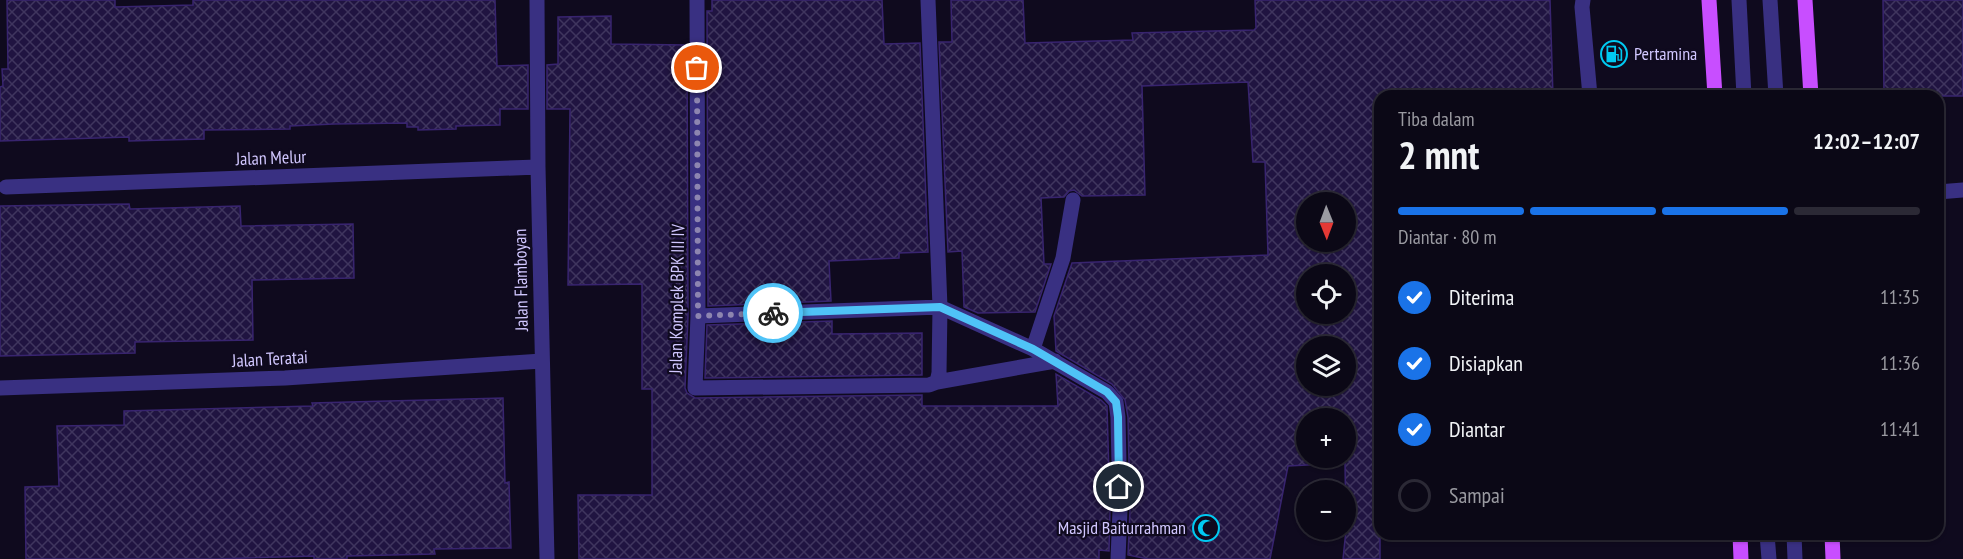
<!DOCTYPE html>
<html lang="id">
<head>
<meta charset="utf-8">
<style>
	:root { --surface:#0b0816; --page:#14111f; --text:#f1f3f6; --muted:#9a9aa1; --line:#2b2935; --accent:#1a73e8 }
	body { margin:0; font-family:"PT Sans Narrow",sans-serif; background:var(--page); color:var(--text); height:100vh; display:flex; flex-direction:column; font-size:22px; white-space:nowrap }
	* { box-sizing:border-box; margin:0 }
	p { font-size:20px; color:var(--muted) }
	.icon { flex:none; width:33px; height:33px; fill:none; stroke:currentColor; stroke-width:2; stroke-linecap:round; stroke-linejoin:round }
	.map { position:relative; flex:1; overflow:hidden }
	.sheet { position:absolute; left:1374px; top:90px; width:570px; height:450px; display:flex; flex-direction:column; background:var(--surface); border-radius:18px; box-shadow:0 2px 4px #0004,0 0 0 2px var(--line) }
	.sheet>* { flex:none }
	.needle { width:39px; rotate:179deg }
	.tools { position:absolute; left:1296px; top:192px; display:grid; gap:12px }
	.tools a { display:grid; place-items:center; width:60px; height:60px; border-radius:50%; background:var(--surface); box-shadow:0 2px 4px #0004,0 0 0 2px var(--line); font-size:30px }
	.pin { position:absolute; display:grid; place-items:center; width:51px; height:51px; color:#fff; margin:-26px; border:3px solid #fff; border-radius:50%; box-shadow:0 2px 6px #0007 }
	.courier { position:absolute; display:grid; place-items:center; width:60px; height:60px; margin:-30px; border:4px solid #4fc3f7; border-radius:50%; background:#fff; color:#222; box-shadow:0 2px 8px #0007 }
	.headline em { font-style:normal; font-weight:600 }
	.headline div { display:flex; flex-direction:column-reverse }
	.headline { display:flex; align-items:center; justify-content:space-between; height:102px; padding:0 24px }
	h1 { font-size:39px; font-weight:600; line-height:45px }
	.bar { display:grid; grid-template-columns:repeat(4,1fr); gap:9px 6px; align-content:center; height:72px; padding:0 24px }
	.bar i { height:8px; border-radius:4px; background:var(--line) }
	.bar .active { background:var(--accent) }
	.bar p { grid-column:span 4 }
	ol { padding:0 24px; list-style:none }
	li { display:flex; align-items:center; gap:18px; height:66px }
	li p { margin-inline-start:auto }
	li .icon { padding:6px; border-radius:50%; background:var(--accent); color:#fff; stroke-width:4 }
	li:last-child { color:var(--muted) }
	li i { width:33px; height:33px; border:3px solid var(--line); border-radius:50% }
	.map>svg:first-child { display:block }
	.building { fill:url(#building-cross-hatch); stroke:#38246f; stroke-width:1.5; fill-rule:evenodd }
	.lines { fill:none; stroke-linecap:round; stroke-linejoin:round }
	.minor { stroke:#393082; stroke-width:15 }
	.major { stroke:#c84eff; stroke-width:15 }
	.done { stroke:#8d85b0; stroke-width:6; stroke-dasharray:0 10.8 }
	.route { stroke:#4fc3f7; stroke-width:8 }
	.labels { text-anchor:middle; stroke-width:4.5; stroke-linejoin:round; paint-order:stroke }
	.poi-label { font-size:18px; fill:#d1c7ff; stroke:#0f0a1e; text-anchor:start }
	.street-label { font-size:18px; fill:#d1c7ff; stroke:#0f0a1e }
</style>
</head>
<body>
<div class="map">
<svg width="1963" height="559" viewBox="0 0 1963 559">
	<defs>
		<pattern id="building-cross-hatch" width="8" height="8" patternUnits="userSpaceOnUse" patternTransform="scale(1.5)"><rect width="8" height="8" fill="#201441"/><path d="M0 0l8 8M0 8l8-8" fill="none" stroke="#3f355e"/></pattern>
	</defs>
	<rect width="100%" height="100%" fill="#0f0a1e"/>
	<!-- building -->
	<path class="building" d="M7,0H115V7L193,5V0H495L497,66L528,65V109H500V125L456,126V129L418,130V127H407V123L334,124L290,126V129L204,130V139L129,141V137L0,141V87L3,86L2,69H8Z
		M712,0H882L884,44L920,43L928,252L899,253V258L829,261L831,301L708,306L707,11H712Z
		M951,0H1023L1025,43L1133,40L1132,33L1254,30L1256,28L1255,0H1550L1553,96H1380V158H1377L1380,243V559H1343L1346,530L1345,463L1288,466L1270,559H1148L1128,555L1130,510L1128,417L1125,400L1112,384L1056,351L1054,316L1072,263L1268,255L1265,162H1253L1248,82L1142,86L1145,195L1082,196L1074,190L1069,191L1064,197L1041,198L1044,264H1051L1035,312L978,313L964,307L962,251L948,252L939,42H952ZM1306,202H1346V242H1306ZM1306,274H1346V314H1306ZM1306,346H1346V386H1306ZM1306,418H1346V458H1306Z
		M1883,0H1963V96H1884Z
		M611,16V44L687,45L688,316L685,388L687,393L695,398L922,395V406H1058L1056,374L1101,400L1107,406L1110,510L1109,551L1099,550V559H579L578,495H652V389H642V284L568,285L570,109H547V65L558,64V17Z
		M129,204L130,209L240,206L241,226L353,224L354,278L252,280L253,340L135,342V353L0,356V206Z
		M832,321V334L922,333V375L705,378L707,325Z
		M503,398L505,483L509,482L511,548L434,549L435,554L347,556V559H314V556L216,559H26L25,487L59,486L57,426L124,425V411L313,406L312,403Z"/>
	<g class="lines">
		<!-- minor -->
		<path class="minor" d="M537,0L538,167L547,559
			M697,0L698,316L695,388L929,385L937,382L939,373L940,307L698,316
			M928,0L940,307L1033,349L1107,392L1116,402L1118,417L1120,510L1118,559
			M1583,0L1582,7L1590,96
			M1739,0L1744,96
			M1770,0L1776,96
			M6,187L538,167
			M1938,192L1963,190
			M1033,349L1063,258L1073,200
			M937,382L1055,361
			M0,388L285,378L542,361
			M1767,534L1769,559
			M1794,534L1795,559"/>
		<!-- major -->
		<path class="major" d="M1709,0L1715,96
			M1805,0L1811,96
			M1740,534L1741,559
			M1832,534L1833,559"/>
	</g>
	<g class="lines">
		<!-- done -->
		<path class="done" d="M697,68L698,316L773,313"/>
		<!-- route -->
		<path class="route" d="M773,313L940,307L1033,349L1107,392L1116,402L1118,417L1119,487"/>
	</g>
	<!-- icons -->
	<defs>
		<symbol id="fuel-ring" viewBox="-11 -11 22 22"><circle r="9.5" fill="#0f0a1e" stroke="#00caf2" stroke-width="1.5"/><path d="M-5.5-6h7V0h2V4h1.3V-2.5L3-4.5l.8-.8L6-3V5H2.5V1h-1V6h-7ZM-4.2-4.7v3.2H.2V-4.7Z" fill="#00caf2"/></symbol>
		<symbol id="mosque-ring" viewBox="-11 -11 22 22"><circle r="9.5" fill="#0f0a1e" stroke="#00caf2" stroke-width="1.5"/><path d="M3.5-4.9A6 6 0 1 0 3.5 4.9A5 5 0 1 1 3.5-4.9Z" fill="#00caf2"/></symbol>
	</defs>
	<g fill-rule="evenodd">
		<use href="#fuel-ring" x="1599" y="39" width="30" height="30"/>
		<use href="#mosque-ring" x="1191" y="513" width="30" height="30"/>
	</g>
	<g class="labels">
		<!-- poi labels -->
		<g class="poi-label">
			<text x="1634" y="60">Pertamina</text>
			<text x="1186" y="534" text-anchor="end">Masjid Baiturrahman</text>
		</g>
		<!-- street labels -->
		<g class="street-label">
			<text transform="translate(271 158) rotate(-2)" y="6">Jalan Melur</text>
			<text transform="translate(521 280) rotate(-91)" y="6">Jalan Flamboyan</text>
			<text transform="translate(677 299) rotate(-89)" y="6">Jalan Komplek BPK III IV</text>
			<text transform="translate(270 359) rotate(-3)" y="6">Jalan Teratai</text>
		</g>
	</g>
</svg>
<div class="tools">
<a><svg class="needle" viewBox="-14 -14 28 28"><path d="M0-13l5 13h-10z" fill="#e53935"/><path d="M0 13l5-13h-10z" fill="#9a9aa1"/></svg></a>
<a><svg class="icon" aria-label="locate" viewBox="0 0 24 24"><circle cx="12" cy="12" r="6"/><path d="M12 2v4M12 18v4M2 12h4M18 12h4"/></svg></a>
<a><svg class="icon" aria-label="layers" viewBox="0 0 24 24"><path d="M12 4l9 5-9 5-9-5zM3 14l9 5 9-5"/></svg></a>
<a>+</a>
<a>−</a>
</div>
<div class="pin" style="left:697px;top:68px;background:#ea580c"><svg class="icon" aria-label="bag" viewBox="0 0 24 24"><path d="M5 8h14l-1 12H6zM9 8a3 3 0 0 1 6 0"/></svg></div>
<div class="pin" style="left:1119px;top:487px;background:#1f2937"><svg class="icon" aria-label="home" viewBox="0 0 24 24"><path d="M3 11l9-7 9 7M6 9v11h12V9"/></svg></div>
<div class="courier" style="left:773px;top:313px"><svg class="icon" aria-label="bike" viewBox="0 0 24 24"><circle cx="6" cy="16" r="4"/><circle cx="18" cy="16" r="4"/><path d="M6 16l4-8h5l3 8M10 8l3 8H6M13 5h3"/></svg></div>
<section class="sheet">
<div class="headline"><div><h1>2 mnt</h1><p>Tiba dalam</p></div><em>12:02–12:07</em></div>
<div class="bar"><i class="active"></i><i class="active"></i><i class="active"></i><i></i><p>Diantar · 80 m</p></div>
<ol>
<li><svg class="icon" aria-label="check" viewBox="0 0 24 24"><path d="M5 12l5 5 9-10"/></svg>Diterima<p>11:35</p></li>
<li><svg class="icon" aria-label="check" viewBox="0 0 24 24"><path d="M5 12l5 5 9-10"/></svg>Disiapkan<p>11:36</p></li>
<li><svg class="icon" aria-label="check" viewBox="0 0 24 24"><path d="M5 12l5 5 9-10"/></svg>Diantar<p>11:41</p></li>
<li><i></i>Sampai</li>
</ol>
</section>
</div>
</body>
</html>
